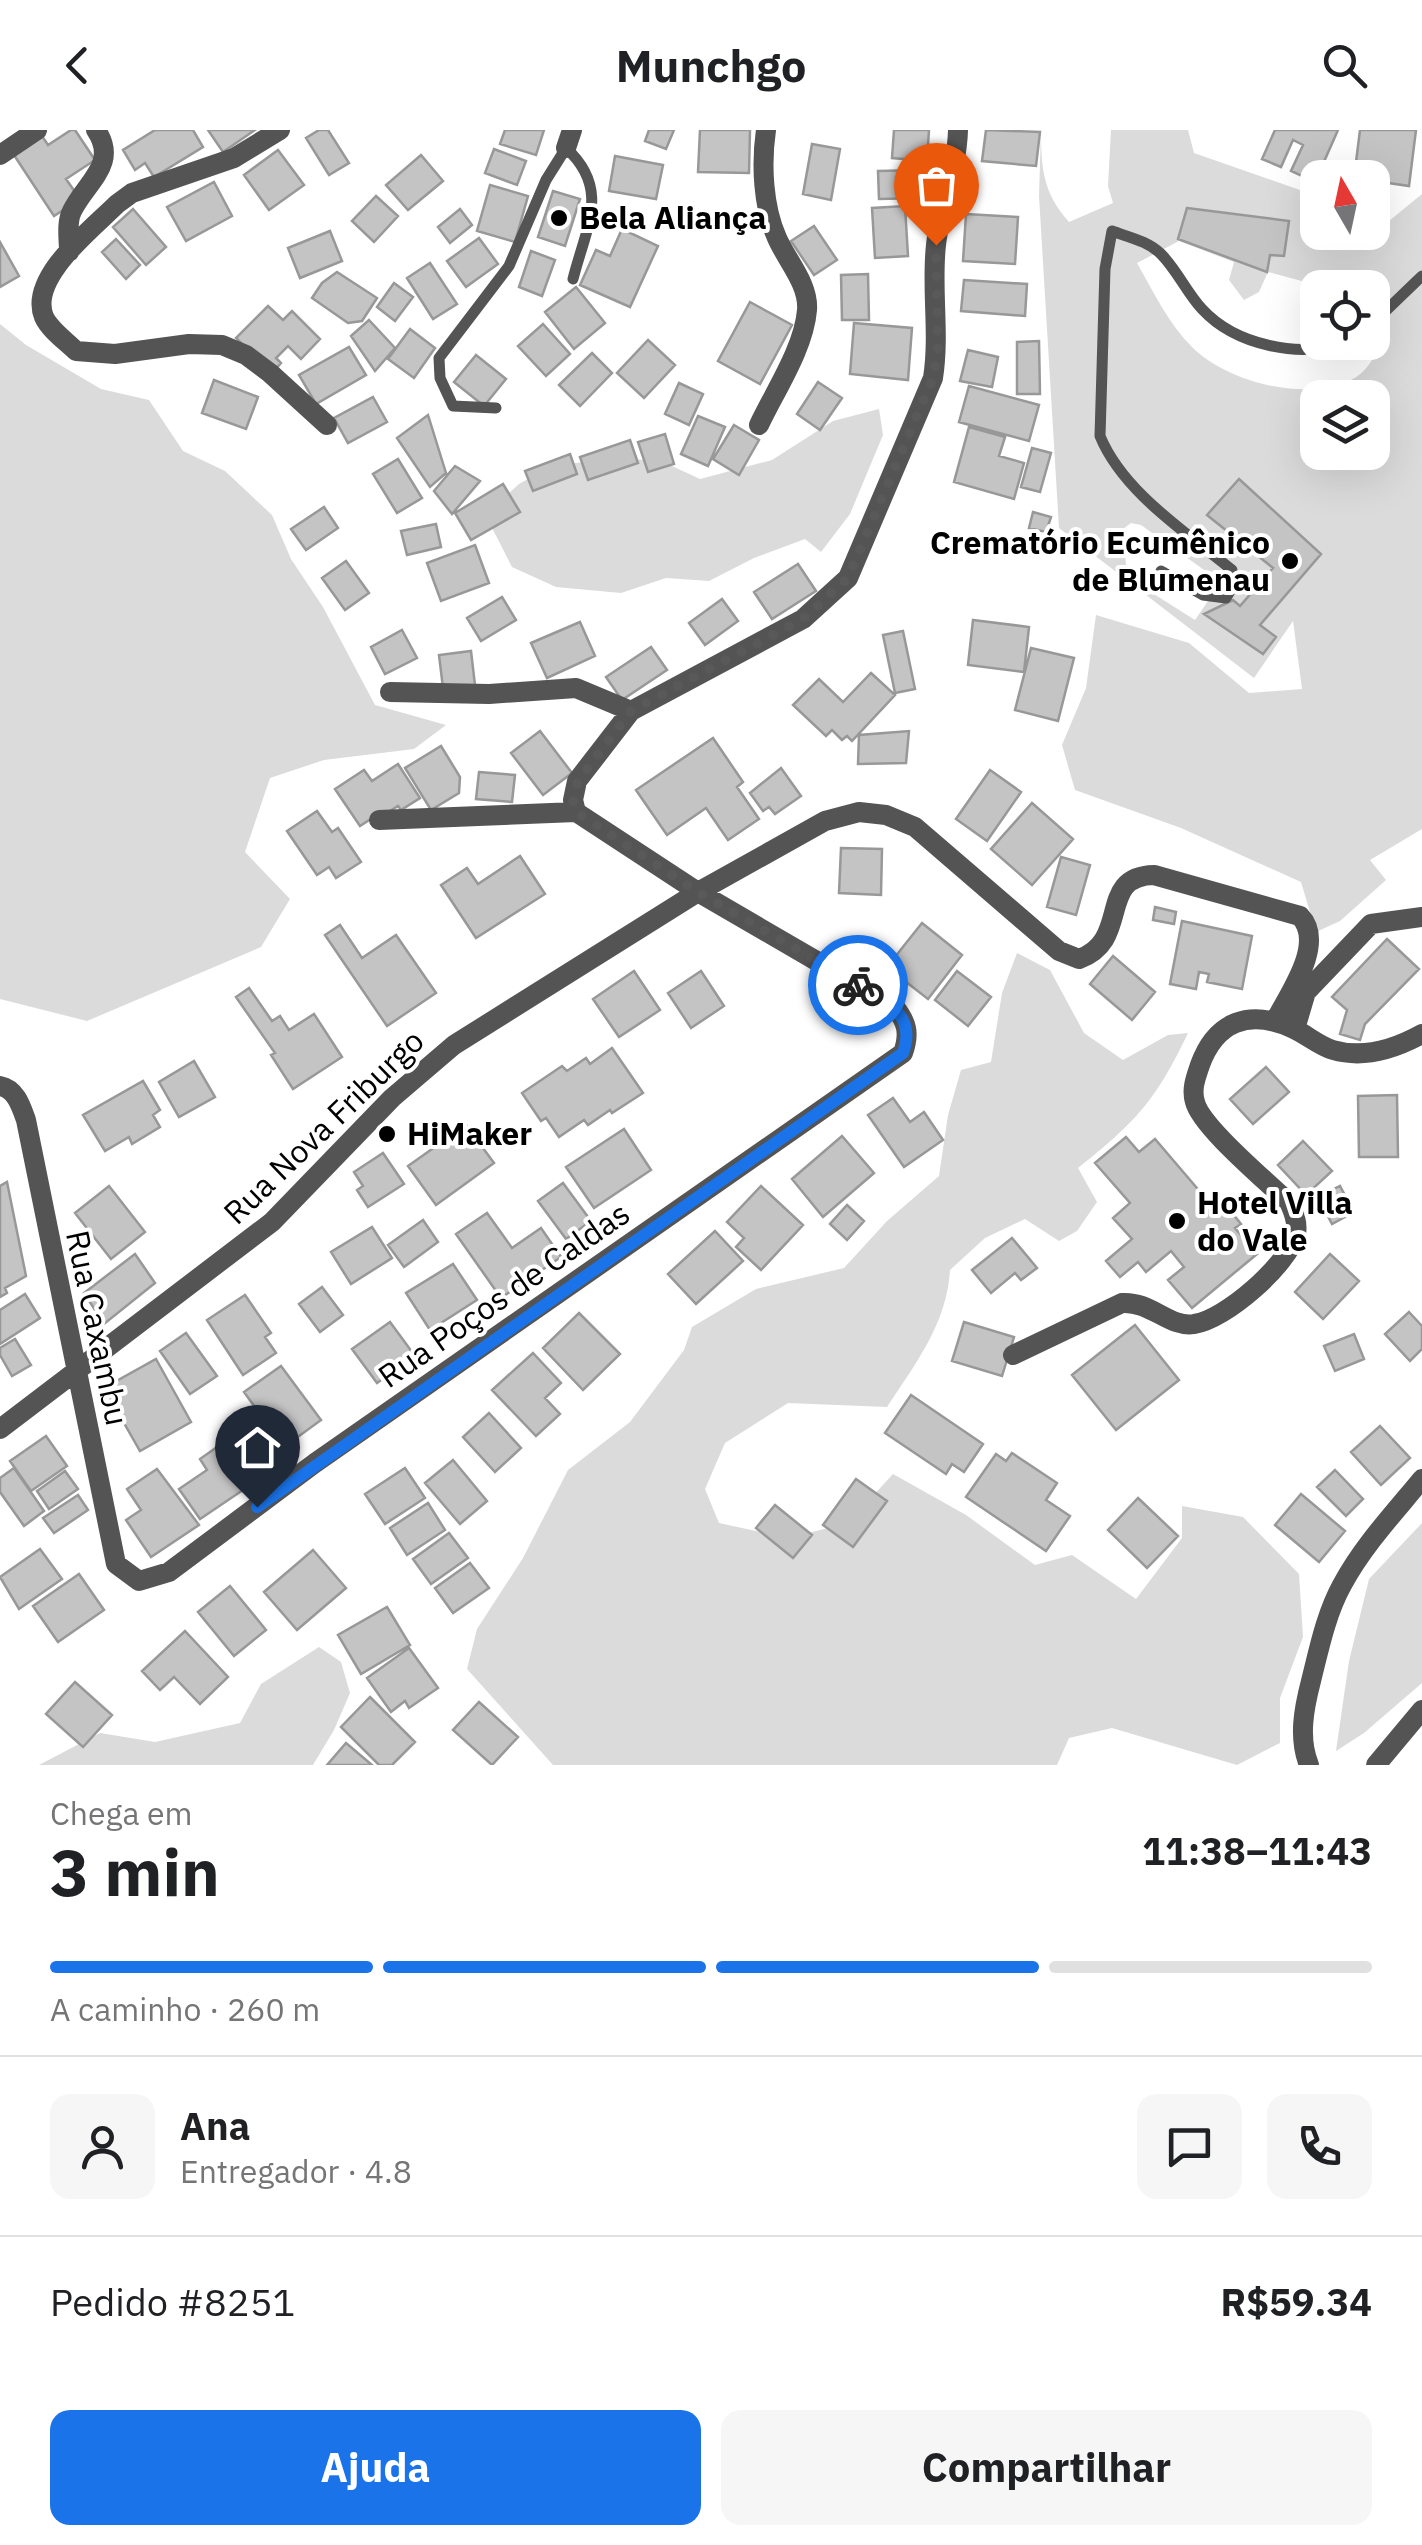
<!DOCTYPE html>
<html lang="pt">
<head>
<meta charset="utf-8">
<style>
	:root { --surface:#fff; --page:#f6f6f6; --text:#202124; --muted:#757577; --line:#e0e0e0; --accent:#1a73e8 }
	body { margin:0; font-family:"IBM Plex Sans",sans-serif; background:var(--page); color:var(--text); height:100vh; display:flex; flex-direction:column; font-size:38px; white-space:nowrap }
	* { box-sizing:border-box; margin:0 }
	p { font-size:32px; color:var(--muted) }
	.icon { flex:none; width:55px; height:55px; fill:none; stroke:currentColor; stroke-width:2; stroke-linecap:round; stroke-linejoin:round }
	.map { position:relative; height:1635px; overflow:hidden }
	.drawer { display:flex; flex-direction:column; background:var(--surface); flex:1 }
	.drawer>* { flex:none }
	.needle { width:65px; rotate:351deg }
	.tools { position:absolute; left:1300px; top:30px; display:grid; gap:20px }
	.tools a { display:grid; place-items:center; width:90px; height:90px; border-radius:20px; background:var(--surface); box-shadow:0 10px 40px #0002; font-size:50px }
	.pin { position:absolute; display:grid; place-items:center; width:85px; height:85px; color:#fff; margin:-102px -42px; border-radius:50% 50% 50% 0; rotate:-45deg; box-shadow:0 0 10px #0007 }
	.pin .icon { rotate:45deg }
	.courier { position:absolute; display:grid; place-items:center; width:100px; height:100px; margin:-50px; border:8px solid #1a73e8; border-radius:50%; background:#fff; color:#222; box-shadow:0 2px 12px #0007 }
	.head em { font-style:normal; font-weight:700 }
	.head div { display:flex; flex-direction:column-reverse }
	.head { display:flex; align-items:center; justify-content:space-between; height:170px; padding:0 50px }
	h1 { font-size:65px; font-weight:700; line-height:75px }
	.bar { display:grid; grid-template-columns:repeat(4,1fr); gap:15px 10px; align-content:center; height:120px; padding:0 50px }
	.bar i { height:12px; border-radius:8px; background:var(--line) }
	.bar .on { background:var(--accent) }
	.bar p { grid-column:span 4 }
	.line { display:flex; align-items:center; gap:25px; padding:0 50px; border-top:2px solid var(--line) }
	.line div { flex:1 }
	.round { display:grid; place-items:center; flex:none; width:105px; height:105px; border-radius:20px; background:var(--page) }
	.action { display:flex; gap:20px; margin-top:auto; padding:20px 50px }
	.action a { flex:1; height:115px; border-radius:20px; background:var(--accent); color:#fff; font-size:40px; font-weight:700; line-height:115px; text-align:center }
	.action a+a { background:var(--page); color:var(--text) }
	header { display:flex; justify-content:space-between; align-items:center; height:130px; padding:0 50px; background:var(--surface); font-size:45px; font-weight:700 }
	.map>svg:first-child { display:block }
	.green { fill:#dbdbdb; fill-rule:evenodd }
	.building { fill:#c4c4c4; stroke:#989898; stroke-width:2.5 }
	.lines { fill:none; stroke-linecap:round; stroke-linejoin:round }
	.lane { stroke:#545454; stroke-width:11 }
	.street { stroke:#545454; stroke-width:20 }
	.done { stroke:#595959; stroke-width:10; stroke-dasharray:0 18 }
	.route { stroke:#1a73e8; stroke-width:12 }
	.poi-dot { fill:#000; stroke:#fff; stroke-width:4 }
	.labels { text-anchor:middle; stroke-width:8; stroke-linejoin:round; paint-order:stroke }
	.poi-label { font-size:32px; font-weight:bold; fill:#000; stroke:#fff; text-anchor:start }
	.street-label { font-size:32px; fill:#000; stroke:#fff }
</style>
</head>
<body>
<header><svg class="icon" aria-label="back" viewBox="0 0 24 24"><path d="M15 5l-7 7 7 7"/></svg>Munchgo<svg class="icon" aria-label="search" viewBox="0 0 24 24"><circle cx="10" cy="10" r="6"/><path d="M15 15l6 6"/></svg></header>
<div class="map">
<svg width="1422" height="1635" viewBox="0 0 1422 1635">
	<rect width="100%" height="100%" fill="#fff"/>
	<!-- green -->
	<path class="green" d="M1041,0C1041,38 1043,63 1069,92L1113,73L1108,56L1111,0H1188L1194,23L1317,66L1318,102H1372L1373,85L1389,91L1422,64V699L1370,730L1386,750L1340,791L1316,802L1301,752L1181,698L1075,660L1062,615L1086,558L1096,485L1189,513L1249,563L1302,559L1293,491L1254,548L1059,398L1039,66ZM1179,111L1234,132L1229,150L1244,170L1259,162L1268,142L1324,157L1372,158L1373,200L1380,215C1373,229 1366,243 1351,250C1304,272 1227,252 1192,217C1168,193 1153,161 1137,133ZM1318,268H1372V322H1318ZM1131,393L1141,395L1221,452L1195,490L1127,447L1123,399Z
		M0,194L26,215L101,259L149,270L183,321L225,341L272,385L291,429L323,477L375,575L446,595L414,619L324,630L270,648L245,722L290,769L261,817L87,891L0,869Z
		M879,279L883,305L850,384L821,422L805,409L754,428L709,451L666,448L621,463L556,457L512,437L489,392L496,375L519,354L551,336L609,329L659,330L700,349L772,330L833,291Z
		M1017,823L1050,840L1084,903L1123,930L1168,905L1188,903C1156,970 1136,992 1078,1038L1097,1072L1077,1101L1059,1111L1025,1089L985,1108L950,1140C947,1193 916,1233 887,1277L788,1273L725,1313L705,1359L719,1393L788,1408L848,1393L893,1344L966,1385L1035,1435L1072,1425L1136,1469L1182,1408V1376L1243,1387L1299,1444L1303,1507L1280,1568V1613L1237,1635L1112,1598L1069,1608L1057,1635H553L467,1539L477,1499L523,1428L568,1340L630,1292L684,1220L692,1197L756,1159L844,1138L887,1091L939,1046L948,985L961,940L991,932L1002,863Z
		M1422,1393V1553L1364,1603L1336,1621L1349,1531L1369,1449Z
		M319,1517L341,1532L350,1563L334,1600L313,1635H39L100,1603L155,1612L240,1593L261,1554Z"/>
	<!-- building -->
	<path class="building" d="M71,0H75L95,30L66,49L80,69L54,86L14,25L42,6L48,15Z
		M155,0H193L203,17L154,47L145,33L135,40L123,20Z
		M208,0H255L223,22Z
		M319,0H328L349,33L329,45L306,8Z
		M505,0H544L536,25L500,14Z
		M649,0H674L666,19L645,11Z
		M700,0H750L749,43L698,42Z
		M894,0H929L927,31L892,28Z
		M986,0L1040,2L1036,36L982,31Z
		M1275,0H1338L1315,52L1291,41L1303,15L1293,10L1281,37L1262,29Z
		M1360,0H1416L1409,56L1354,48Z
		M812,14L840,19L831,70L803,64Z
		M494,19L526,31L517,55L485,43Z
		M278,20L304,55L269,80L244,45Z
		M421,25L443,51L408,80L386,55Z
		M615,26L663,35L656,69L609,61Z
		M922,40L923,68L879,69L878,41Z
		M214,52L232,86L186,111L167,77Z
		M490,55L528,66L515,112L477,101Z
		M553,61L580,69L565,116L538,107Z
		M376,66L398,86L374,112L352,91Z
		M905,76L908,126L875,128L872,78Z
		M1187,78L1289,91L1284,126L1270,125L1267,142L1178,109Z
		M133,79L166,117L146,135L113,97Z
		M460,79L472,95L450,113L438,97Z
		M966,84L1018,87L1015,134L963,131Z
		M814,96L837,130L814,145L791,111Z
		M622,99L658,116L630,177L580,155L596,120L610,126Z
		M330,101L342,131L300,148L288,118Z
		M479,108L498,134L466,157L447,131Z
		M116,109L140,135L126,149L102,122Z
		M0,112L19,146L0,157Z
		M531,121L555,130L542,166L519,157Z
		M430,133L457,174L433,189L407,148Z
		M337,142L377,168L362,191L348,193L312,168L322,153Z
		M868,144L869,190H842L841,145Z
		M964,150L1027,154L1025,186L961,181Z
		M394,153L413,167L395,191L377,177Z
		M576,157L605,193L574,219L545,182Z
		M750,172L792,195L760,254L718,231Z
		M268,176L283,190L292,181L320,209L301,229L288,216L276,228L281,233L272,243L236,208Z
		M369,190L395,218L375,241L351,206Z
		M854,193L912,198L908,250L850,244Z
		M543,194L570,224L546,246L518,216Z
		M410,199L435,218L414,248L388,229Z
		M648,210L675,235L644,268L617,243Z
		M1039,211L1040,264H1017V212Z
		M349,217L366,245L316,274L299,245Z
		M968,220L998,227L992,257L960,251Z
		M592,223L612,243L580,276L559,255Z
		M476,225L506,249L484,276L454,252Z
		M214,250L258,267L246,299L202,283Z
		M818,252L842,268L820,300L797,284Z
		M679,253L703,264L689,295L665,284Z
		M969,256L1039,275L1029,311L959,292Z
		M373,267L387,292L348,313L334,288Z
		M428,285L446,343L430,357L397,308Z
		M698,286L725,297L708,336L681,324Z
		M734,295L759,310L739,345L713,329Z
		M969,297L1005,307L999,326L1024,333L1014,369L954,352Z
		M665,304L674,334L648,342L638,312Z
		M630,310L638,333L588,350L580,327Z
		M1032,318L1051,323L1040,362L1021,357Z
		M570,324L577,344L533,361L525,341Z
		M398,329L422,368L397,383L373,344Z
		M455,336L480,351L452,384L434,361Z
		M1239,349L1321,424L1260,495L1276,507L1263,524L1204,484L1233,470L1240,476L1273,438L1207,385Z
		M503,354L520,382L471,410L455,383Z
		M324,377L338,398L306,420L291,399Z
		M1033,382L1051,387L1046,402L1029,398Z
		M436,394L441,417L407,425L401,401Z
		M475,415L489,453L441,471L427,433Z
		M346,431L369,463L345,480L322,448Z
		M798,434L816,461L772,489L754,462Z
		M502,467L516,490L481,511L467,488Z
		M722,469L738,491L705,515L689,493Z
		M973,490L1029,497L1024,542L968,535Z
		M580,492L595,526L547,548L531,513Z
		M402,500L417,528L385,544L371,517Z
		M903,501L915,559L895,563L883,505Z
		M651,517L667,540L622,570L606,547Z
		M1031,518L1074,528L1058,591L1015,580Z
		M471,521L475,555L443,558L439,525Z
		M871,543L895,565L852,611L847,606L842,610L832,600L826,606L793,575L819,549L843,572Z
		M540,601L572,643L543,665L511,623Z
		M909,601L906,633L858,634L859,605Z
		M713,608L743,652L737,657L759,689L728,710L706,678L667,705L636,660Z
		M441,616L460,647L459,663L431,680L405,638Z
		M398,634L420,668L401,680L398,676L382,686L380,683L360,696L335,659L364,640L372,651Z
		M781,638L801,666L775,684L769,677L763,681L750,663Z
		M990,640L1021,662L987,711L956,689Z
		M479,642L515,645L512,672L476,669Z
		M1032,673L1073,709L1032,755L991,719Z
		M317,681L332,702L338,698L361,732L336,748L329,737L317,745L287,701Z
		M841,718L882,719L881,765L839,763Z
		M520,726L545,764L476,808L441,755L467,738L478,754Z
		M1061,727L1090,735L1076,785L1047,777Z
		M1155,777L1176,782L1174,794L1153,790Z
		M1182,791L1252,806L1242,859L1207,852L1209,844L1199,842L1196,859L1170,854Z
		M922,793L962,825L928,869L887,837Z
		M340,795L362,828L396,805L436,863L387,896L325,805Z
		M1387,809L1419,839L1365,894L1360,910L1340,904L1347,880L1332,867Z
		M1113,826L1155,862L1132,890L1090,854Z
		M634,841L660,880L619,907L593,869Z
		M701,841L724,876L691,898L668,863Z
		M957,841L991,867L968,896L935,870Z
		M249,858L272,891L280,886L289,900L314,884L342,927L293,959L271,925L275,923L236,867Z
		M612,918L643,963L612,983L610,980L588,995L584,990L559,1007L546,988L541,991L522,963L562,936L567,941L586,928L590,934Z
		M194,931L215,967L179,987L159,952Z
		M1266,937L1289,962L1253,994L1230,969Z
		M143,951L160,980L153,985L160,997L132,1014L129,1007L105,1021L83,985Z
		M1397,965L1398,1027H1359L1358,966Z
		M893,968L910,992L924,982L943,1010L904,1037L868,985Z
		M466,995L494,1033L436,1075L408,1036Z
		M624,999L651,1040L594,1078L566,1037Z
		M842,1006L874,1043L823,1087L792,1049Z
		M1126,1007L1139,1022L1155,1009L1220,1085L1228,1078L1241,1094L1235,1098L1257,1124L1192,1178L1168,1150L1184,1137L1171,1121L1146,1142L1138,1132L1120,1147L1106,1131L1132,1109L1113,1088L1130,1073L1095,1033Z
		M1303,1011L1332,1041L1306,1065L1278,1035Z
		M383,1023L404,1054L368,1077L357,1060L363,1056L354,1042Z
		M7,1052L26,1146L5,1158L7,1163L0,1167V1056Z
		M563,1053L591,1091L566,1109L538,1071Z
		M109,1056L145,1102L111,1129L75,1083Z
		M761,1056L803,1095L761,1140L736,1117L744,1108L727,1092Z
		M1340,1056L1354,1082L1332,1094L1318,1067Z
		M847,1075L864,1091L847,1110L830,1094Z
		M487,1083L512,1118L541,1098L561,1127L501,1168L456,1104Z
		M423,1090L438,1112L404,1137L388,1115Z
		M372,1097L392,1128L351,1154L331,1122Z
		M715,1101L743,1131L696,1174L668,1144Z
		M1012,1108L1037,1138L1021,1150L1015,1143L991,1163L972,1140Z
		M135,1124L155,1153L104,1194L84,1163Z
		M1330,1124L1359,1151L1323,1189L1295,1162Z
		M453,1134L477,1170L430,1200L406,1163Z
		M322,1157L343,1185L320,1202L299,1174Z
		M25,1164L40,1188L0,1214V1180Z
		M245,1165L271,1203L265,1207L276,1223L243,1245L207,1190Z
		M1409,1182L1422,1196V1219L1410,1231L1385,1204Z
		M579,1183L620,1224L583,1260L543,1218Z
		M390,1192L415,1226L377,1253L352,1219Z
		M964,1192L1014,1207L1002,1246L952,1231Z
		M1135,1195L1179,1250L1116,1300L1072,1245Z
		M186,1203L217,1246L190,1264L160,1221Z
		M1354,1204L1364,1229L1335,1241L1324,1216Z
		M15,1209L31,1235L12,1246L0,1225V1218Z
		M533,1223L561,1253L545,1268L560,1284L536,1306L492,1260Z
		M156,1229L191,1292L140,1321L104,1258Z
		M281,1236L321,1290L284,1317L244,1262Z
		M911,1265L983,1314L964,1342L952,1334L946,1344L885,1303Z
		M489,1283L521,1318L495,1342L463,1307Z
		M1380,1296L1410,1328L1381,1355L1351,1322Z
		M46,1306L67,1336L31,1361L10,1331Z
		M217,1317L246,1358L200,1389L179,1359L207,1340L200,1329Z
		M1012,1323L1057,1353L1046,1370L1070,1386L1046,1421L966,1367L996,1324L1006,1331Z
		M453,1330L487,1371L460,1394L425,1353Z
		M14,1338L44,1381L24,1396L0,1362V1348Z
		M405,1338L425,1368L385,1394L365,1364Z
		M157,1339L199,1395L151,1427L126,1390L141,1380L127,1359Z
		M1335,1340L1363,1369L1346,1386L1317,1357Z
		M65,1341L78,1359L49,1379L37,1361Z
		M856,1349L887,1371L853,1417L823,1395Z
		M1301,1364L1345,1401L1319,1432L1275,1395Z
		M78,1365L88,1380L54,1403L43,1388Z
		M1138,1368L1178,1406L1147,1438L1108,1400Z
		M428,1373L445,1400L407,1425L390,1398Z
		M775,1375L812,1405L793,1428L756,1398Z
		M449,1403L468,1428L431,1454L413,1429Z
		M40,1419L62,1449L19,1479L0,1447Z
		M313,1420L346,1458L297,1500L264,1462Z
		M470,1433L489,1458L453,1483L435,1458Z
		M79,1444L104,1480L58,1512L33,1476Z
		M230,1456L266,1500L234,1526L198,1482Z
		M387,1477L410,1515L361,1544L338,1505Z
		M185,1501L228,1547L200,1574L174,1547L160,1560L142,1541Z
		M409,1518L438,1558L409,1578L405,1571L391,1582L367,1548Z
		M75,1552L112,1585L83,1617L46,1584Z
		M370,1567L415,1612L392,1635H379L341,1597Z
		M479,1572L518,1607L492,1635L453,1600Z
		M346,1613L372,1635H327Z"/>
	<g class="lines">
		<!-- lane -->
		<path class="lane" d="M1372,194L1422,146
			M496,278L453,276L440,248L439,228L509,136L546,50L566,18C611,59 586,97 573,149
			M1161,441L1203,465L1226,468L1233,456L1232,440C1186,402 1123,362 1100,306L1105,139L1112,101C1128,107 1148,111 1161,124C1177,140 1187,163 1202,179C1235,215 1300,229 1345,212"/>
		<!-- street -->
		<path class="street" d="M280,0L234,28L132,63L117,74C92,99 28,148 44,187C50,200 66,211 76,221L115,224L189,214L222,215L246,225L270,243L327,295
			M566,18L572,0
			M0,25L37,0
			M69,122C69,109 66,93 72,81C86,52 119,34 96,0
			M759,295C775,261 804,218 807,180C809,154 787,131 777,108C763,77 761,34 766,0
			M390,562L489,564L576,558L631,581
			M379,690L576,682
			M1295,899L1306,862L1371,794L1422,787
			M0,956C16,959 21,976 26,990L116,1434L139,1451L169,1442L315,1333L903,923C910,903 907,892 894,876L698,762L576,682L573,670L577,651L631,581L803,489L848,448L933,248C940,203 931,159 936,115C940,76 957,40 958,0
			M1013,1225L1122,1173C1151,1171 1169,1198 1194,1194C1225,1190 1289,1134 1296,1104C1298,1093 1294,1083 1290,1074C1269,1053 1201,997 1195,972C1191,959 1196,947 1200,935C1216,891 1249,879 1292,898C1306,904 1319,916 1333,920C1364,929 1395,919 1422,904
			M0,1299L272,1092L392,968L454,915L698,762L825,691L859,682L886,685L915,697L1059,821L1079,829C1132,810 1096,746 1154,745L1300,786C1326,813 1289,864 1275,891
			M1309,1635C1298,1608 1304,1578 1311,1551C1319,1519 1326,1484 1342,1455C1363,1416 1394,1383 1422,1349
			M1376,1635L1422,1580"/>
	</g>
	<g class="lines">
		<!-- done -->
		<path class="done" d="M858,855L698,762L576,682L573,670L578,651L631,581L803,489L848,448L933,248L938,220L936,115"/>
		<!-- route -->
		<path class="route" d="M257,1377L903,923C917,885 887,872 858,855"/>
	</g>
	<!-- markers -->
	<g class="poi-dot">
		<circle cx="559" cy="88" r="10"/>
		<circle cx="1290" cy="431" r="10"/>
		<circle cx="387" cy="1004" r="10"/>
		<circle cx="1177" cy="1091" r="10"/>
	</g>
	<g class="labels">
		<!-- poi labels -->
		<g class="poi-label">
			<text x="579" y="99">Bela Aliança</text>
			<text x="1270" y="424" text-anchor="end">Crematório Ecumênico<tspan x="1270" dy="37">de Blumenau</tspan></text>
			<text x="407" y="1015">HiMaker</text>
			<text x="1197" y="1084">Hotel Villa<tspan x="1197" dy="37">do Vale</tspan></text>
		</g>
		<!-- street labels -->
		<g class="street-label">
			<text transform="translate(324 997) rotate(-44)" y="11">Rua Nova Friburgo</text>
			<text transform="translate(504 1165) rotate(-35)" y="11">Rua Poços de Caldas</text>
			<text transform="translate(97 1198) rotate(78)" y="11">Rua Caxambu</text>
		</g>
	</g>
</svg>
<div class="tools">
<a><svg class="needle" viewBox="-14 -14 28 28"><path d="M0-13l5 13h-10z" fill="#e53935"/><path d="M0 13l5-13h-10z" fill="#757577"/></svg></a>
<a><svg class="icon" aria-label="locate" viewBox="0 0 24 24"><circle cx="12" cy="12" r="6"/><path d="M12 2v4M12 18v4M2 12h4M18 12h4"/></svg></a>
<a><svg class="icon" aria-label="layers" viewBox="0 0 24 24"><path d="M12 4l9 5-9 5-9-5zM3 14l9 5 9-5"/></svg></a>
</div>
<div class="pin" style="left:936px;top:115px;background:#ea580c"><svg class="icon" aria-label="bag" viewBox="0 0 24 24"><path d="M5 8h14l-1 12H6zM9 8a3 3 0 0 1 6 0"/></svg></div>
<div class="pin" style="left:257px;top:1377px;background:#1f2937"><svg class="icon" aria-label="home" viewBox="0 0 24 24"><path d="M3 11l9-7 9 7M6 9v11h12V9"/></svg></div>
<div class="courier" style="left:858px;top:855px"><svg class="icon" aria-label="bike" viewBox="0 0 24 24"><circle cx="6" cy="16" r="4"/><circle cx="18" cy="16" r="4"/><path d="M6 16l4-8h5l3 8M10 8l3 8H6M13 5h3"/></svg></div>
</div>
<section class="drawer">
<div class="head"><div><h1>3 min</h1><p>Chega em</p></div><em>11:38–11:43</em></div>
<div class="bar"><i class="on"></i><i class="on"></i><i class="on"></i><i></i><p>A caminho · 260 m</p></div>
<div class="line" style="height:180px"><a class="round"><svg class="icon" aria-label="person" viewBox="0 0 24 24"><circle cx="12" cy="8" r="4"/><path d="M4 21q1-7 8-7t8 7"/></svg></a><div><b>Ana</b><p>Entregador · 4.8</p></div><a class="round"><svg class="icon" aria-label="chat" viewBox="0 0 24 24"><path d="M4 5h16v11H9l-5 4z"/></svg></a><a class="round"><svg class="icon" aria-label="phone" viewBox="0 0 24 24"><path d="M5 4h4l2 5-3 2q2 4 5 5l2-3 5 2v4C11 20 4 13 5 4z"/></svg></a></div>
<div class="line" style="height:130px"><div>Pedido #8251</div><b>R$59.34</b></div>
<div class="action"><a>Ajuda</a><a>Compartilhar</a></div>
</section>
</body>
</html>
